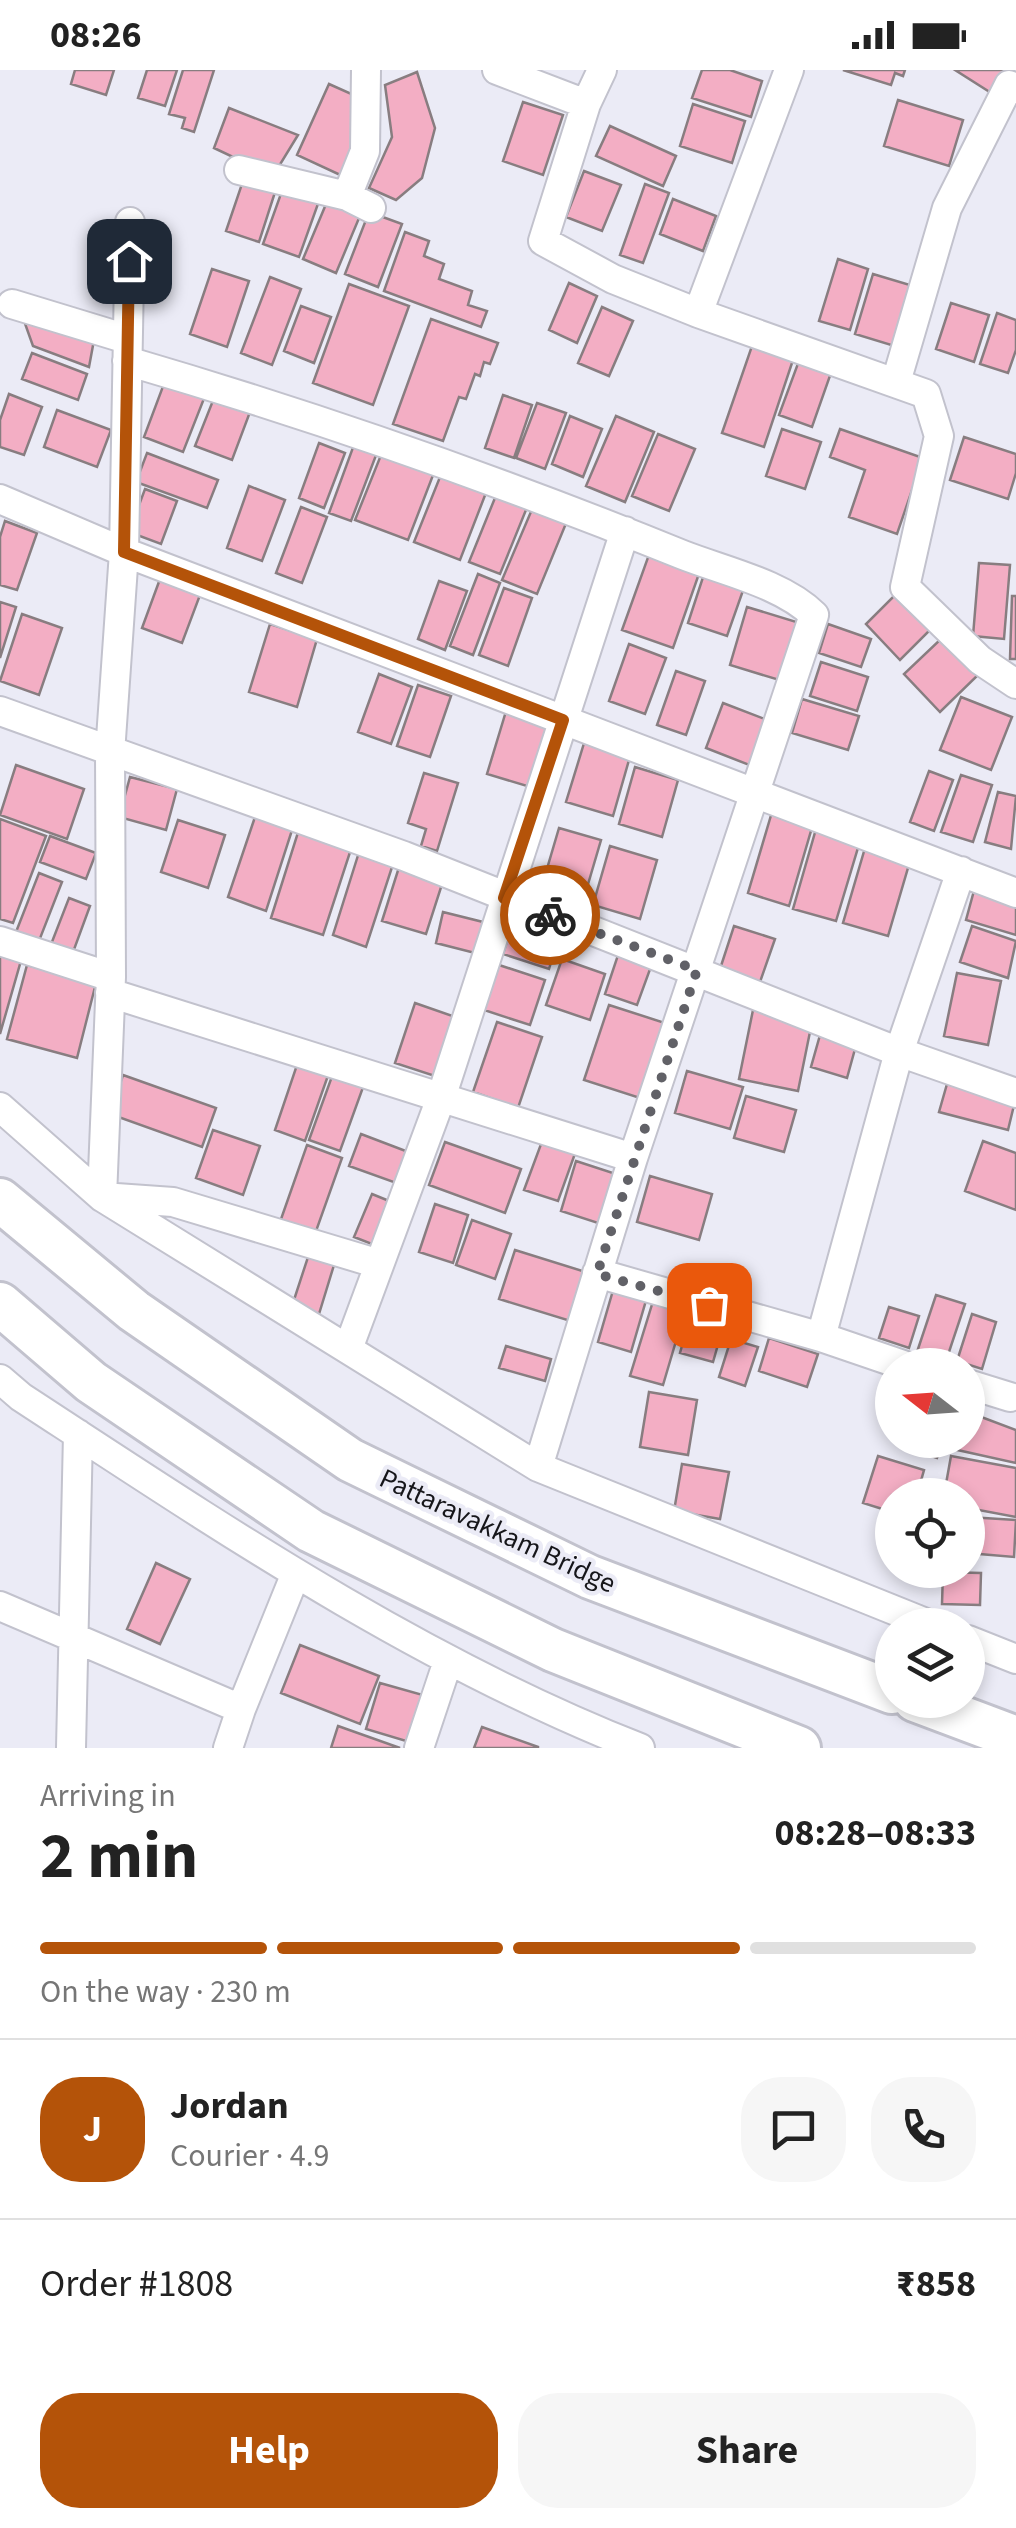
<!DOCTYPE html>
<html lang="en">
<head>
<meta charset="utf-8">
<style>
	:root { --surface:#fff; --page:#f6f6f6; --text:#222; --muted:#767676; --line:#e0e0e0; --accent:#b45309 }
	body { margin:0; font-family:"Source Sans 3",sans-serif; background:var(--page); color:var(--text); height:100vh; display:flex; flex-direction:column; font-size:38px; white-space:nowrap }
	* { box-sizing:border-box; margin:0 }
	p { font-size:32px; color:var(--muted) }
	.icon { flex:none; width:55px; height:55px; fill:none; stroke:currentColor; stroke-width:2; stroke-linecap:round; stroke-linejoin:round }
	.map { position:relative; height:1678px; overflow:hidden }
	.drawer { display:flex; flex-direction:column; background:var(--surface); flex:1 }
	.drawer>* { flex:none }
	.needle { width:65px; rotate:287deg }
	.tools { position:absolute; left:875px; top:1278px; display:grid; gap:20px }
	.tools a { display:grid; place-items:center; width:110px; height:110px; border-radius:50%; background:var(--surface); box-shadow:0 5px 15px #0003; font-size:50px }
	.pin { position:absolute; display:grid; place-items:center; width:85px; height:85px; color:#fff; margin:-42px; border-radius:20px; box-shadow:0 5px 15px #0006 }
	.courier { position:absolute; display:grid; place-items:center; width:100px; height:100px; margin:-50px; border:8px solid #b45309; border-radius:50%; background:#fff; color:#222; box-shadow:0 2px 12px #0007 }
	.overview em { font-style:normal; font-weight:700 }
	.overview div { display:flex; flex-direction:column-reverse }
	.overview { display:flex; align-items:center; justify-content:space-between; height:170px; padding:0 40px }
	h1 { font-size:65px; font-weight:700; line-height:75px }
	.bar { display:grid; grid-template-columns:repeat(4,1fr); gap:15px 10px; align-content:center; height:120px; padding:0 40px }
	.bar i { height:12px; border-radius:8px; background:var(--line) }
	.bar .on { background:var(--accent) }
	.bar p { grid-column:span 4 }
	.line { display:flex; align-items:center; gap:25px; padding:0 40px; border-top:2px solid var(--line) }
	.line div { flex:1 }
	.round { display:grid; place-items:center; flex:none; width:105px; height:105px; border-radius:40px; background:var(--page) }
	.action { display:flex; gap:20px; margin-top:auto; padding:20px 40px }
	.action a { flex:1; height:115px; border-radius:40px; background:var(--accent); color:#fff; font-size:40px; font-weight:700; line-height:115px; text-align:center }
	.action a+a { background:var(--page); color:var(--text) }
	.status { display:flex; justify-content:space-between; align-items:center; height:70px; padding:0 50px; background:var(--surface); direction:ltr }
	.status svg { height:28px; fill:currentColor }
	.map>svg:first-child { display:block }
	.building { fill:#f3aec4; stroke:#887d80; stroke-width:2.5 }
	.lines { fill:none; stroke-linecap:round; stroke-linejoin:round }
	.minor-casing { stroke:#c2c2cd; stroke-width:32 }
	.highway-casing { stroke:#c2c2cd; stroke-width:48 }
	.minor { stroke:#fff; stroke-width:28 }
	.highway { stroke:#fff; stroke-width:42 }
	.done { stroke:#616167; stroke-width:10; stroke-dasharray:0 18 }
	.route { stroke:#b45309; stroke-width:12 }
	.labels { text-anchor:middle; stroke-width:9; stroke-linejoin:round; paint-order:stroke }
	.street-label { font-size:28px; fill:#16161a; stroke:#ebebf6 }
</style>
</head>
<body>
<div class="status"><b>08:26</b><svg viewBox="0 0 49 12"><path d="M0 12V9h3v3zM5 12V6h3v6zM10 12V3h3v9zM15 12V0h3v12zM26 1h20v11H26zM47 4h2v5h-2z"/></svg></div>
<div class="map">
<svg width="1016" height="1678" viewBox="0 0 1016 1678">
	<rect width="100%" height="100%" fill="#ebebf6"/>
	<!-- building -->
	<path class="building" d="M75,0H114L106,25L71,14Z
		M147,0H177L165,36L138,28Z
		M183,0H214L194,62L182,58L185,48L169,44Z
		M702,0H730L762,11L751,47L692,28Z
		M843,0H905L903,6L895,3L891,15Z
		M955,0H1012L996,26Z
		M417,2L435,58L422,108L396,130L369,118L392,67L385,15Z
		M329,14L356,26L349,109L297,85Z
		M898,30L963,50L949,96L884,76Z
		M523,32L563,45L543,105L503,91Z
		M693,34L745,51L732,93L680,76Z
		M229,38L298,65L273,106L214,78Z
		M610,56L676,86L663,116L596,86Z
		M584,101L621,115L602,161L566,147Z
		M245,105L277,116L259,172L226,161Z
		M645,114L669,123L643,193L620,185Z
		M283,118L319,131L299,187L263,174Z
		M329,127L362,141L336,203L303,189Z
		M673,129L716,146L703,181L660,164Z
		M369,142L402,154L378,217L345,204Z
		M405,162L429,171L424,186L444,194L439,209L472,221L468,235L487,241L481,257L384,221Z
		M838,189L868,199L850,260L819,251Z
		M212,199L249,211L227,277L190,264Z
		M873,204L920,218L901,278L855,264Z
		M270,207L301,219L272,295L241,283Z
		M569,213L597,226L577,273L549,260Z
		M349,214L409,236L373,335L313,313Z
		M951,233L989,245L974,292L936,279Z
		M301,236L331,247L314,293L284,281Z
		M602,237L633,251L609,306L578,293Z
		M997,243L1016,250V280L1008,303L980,294Z
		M23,248L94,270L89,297L33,276Z
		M431,249L498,273L490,294L484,292L480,306L475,304L466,329L459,327L443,371L393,354Z
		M753,273L794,287L764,377L722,363Z
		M32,283L87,304L78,330L22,309Z
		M800,288L832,300L812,357L779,345Z
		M165,311L205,326L183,382L144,367Z
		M9,324L42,337L24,385L0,377V350Z
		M503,325L532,335L514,388L485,378Z
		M214,328L250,342L232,390L195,376Z
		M537,333L566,343L545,399L516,388Z
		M57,340L111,360L97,397L44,377Z
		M570,346L602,359L583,407L552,394Z
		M616,346L654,362L625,432L586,416Z
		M782,359L821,372L805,419L766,406Z
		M840,359L923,388L897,464L849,447L865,400L830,387Z
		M658,364L695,379L669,441L632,426Z
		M964,367L1016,384V403L1008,429L950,410Z
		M355,372L378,380L351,451L329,443Z
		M319,373L345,383L324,438L299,428Z
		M383,380L435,400L408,470L355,450Z
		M147,383L218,410L207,438L136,412Z
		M444,397L489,415L460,490L414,472Z
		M249,416L285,430L262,491L227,478Z
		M499,418L530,430L500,504L469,492Z
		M145,419L177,431L161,474L129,462Z
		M301,437L327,447L302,513L276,503Z
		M533,437L567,451L537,524L502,510Z
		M5,451L37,463L17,520L0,515V467Z
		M651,479L701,498L673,578L622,560Z
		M979,493L1010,495L1004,569L973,566Z
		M706,498L746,512L727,566L688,553Z
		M478,504L500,513L473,585L450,576Z
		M160,509L200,525L182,573L142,558Z
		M439,511L467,521L445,580L418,569Z
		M504,518L532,528L508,596L479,585Z
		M899,521L933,557L900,590L866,554Z
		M1012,526H1016V589H1010Z
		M0,532L16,537L0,588Z
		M747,537L803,554L786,612L730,595Z
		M22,544L62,558L39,625L0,611Z
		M270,554L317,569L297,637L249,622Z
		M828,554L871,569L861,597L819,583Z
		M943,567L978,605L940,642L904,604Z
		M629,574L666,588L645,644L609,631Z
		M821,592L868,607L857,641L810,626Z
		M676,601L705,611L686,665L657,655Z
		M379,604L412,617L391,674L358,662Z
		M418,615L451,626L430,687L397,676Z
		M961,627L1012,647L991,700L940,680Z
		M802,629L859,646L848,680L792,663Z
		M723,633L775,653L757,698L706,678Z
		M507,638L557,653L537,719L487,704Z
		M585,670L631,683L613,746L566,732Z
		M16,695L84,719L67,769L0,745Z
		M635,697L678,710L662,767L619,754Z
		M929,701L953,710L934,761L910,752Z
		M424,703L458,713L437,781L421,776L426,759L408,753Z
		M961,705L992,715L973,772L941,762Z
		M130,707L177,719L166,760L119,747Z
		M998,722L1016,726L1011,779L985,772Z
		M257,741L294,754L266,841L228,827Z
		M772,742L813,754L789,836L748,823Z
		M0,749L46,766L13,853L0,849Z
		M178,750L225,765L208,818L161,802Z
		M300,756L353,773L323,865L271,848Z
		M559,758L601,770L581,838L539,826Z
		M816,759L860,771L836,851L793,839Z
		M50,766L96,783L86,809L40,792Z
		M610,776L657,790L640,849L593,835Z
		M865,778L910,791L888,866L843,853Z
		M360,779L394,791L366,877L333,865Z
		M400,794L444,808L426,864L382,851Z
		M39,803L62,812L39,871L16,862Z
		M975,817L1016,829V865L966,850Z
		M69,828L90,836L72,885L50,877Z
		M443,842L483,852L475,883L436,873Z
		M515,846L561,860L549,899L503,884Z
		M734,856L775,869L760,912L720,899Z
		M972,856L1016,871L1008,908L960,892Z
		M620,879L653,891L637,935L605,924Z
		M0,880L22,887L0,964Z
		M562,889L605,904L590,950L546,935Z
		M27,895L96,913L77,988L7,969Z
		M499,895L545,910L530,955L484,940Z
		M957,903L1001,911L988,975L944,966Z
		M415,933L461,949L441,1008L395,993Z
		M609,935L668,954L643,1029L584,1010Z
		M753,940L812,952L798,1021L739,1009Z
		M497,952L542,967L518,1038L473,1022Z
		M822,958L858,968L847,1008L811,997Z
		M300,986L331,997L305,1071L275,1060Z
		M335,998L366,1009L340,1081L309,1070Z
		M687,1001L743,1017L730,1059L675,1043Z
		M123,1005L216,1038L202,1077L110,1044Z
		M947,1014L1015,1031L1008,1060L939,1042Z
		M746,1026L796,1040L784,1082L734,1068Z
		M213,1060L260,1076L243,1125L196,1108Z
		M361,1064L411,1083L399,1114L349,1096Z
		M544,1066L577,1078L558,1131L524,1120Z
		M983,1071L1016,1083V1140L965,1121Z
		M445,1072L521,1099L505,1143L429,1115Z
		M307,1075L342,1088L315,1164L280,1152Z
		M576,1091L616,1104L601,1154L561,1141Z
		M650,1106L712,1124L699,1170L637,1152Z
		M372,1124L399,1135L382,1178L354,1167Z
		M435,1134L468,1145L453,1193L419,1182Z
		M472,1150L511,1164L495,1209L456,1195Z
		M515,1180L592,1204L577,1253L499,1229Z
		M308,1187L334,1195L319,1244L292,1236Z
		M614,1217L647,1227L631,1282L598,1272Z
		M936,1225L965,1234L946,1291L917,1282Z
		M654,1228L686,1237L663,1315L630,1306Z
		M889,1237L919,1246L909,1278L879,1268Z
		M972,1244L996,1252L982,1299L957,1291Z
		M690,1248L723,1257L713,1292L680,1283Z
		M769,1268L818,1284L807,1317L759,1301Z
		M731,1269L758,1277L745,1316L719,1307Z
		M506,1276L551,1289L545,1311L499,1298Z
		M649,1322L697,1330L688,1385L640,1377Z
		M968,1342L1016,1360V1393L944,1377L947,1370H968Z
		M905,1370H943L937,1388L903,1377Z
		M878,1386L924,1400L917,1425H892V1442L863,1433Z
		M951,1386L1016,1398V1447L968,1438V1425H944Z
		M682,1394L729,1402L720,1449L674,1441Z
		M968,1447L1016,1450L1014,1487L968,1483Z
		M156,1493L190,1509L160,1574L127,1559Z
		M943,1502L981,1503L980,1535L942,1534Z
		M300,1575L379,1606L360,1654L281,1623Z
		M380,1613L430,1627L416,1674L366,1659Z
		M338,1656L400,1678H331Z
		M482,1657L538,1677V1678H474Z"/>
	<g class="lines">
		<defs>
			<path id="minor" d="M366,0L365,81L347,126L371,138
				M497,0L586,34L543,171L613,209L698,243
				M789,0L698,243L926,324L939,366L905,517L980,590L1016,614
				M586,34L602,0
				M239,100L347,126
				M130,152L124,482L110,683L111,907L102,1127L173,1132L379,1194
				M12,234L127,269
				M127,291C315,346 501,411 683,485C724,501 783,514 814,545L633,1088L538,1397
				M896,312L947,138L1009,15L1016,19
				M0,429L124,482L1016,823
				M0,641L404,786L899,982L1016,1023
				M0,871L111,907
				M110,923L633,1088
				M0,1037L102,1127L538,1397L931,1555
				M597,1203L821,1267L903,1295
				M821,1267L899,982L961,801
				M348,1279L441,1028L625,461
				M0,1309L21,1327C220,1457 418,1591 640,1678
				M968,1314L1010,1327
				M0,1536L241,1639L296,1503
				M968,1570L1016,1589
				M71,1678L78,1364
				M228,1678L241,1639
				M419,1678L448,1591"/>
			<path id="highway" d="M0,1130L134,1241L350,1390L590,1507L892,1622
				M0,1234L91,1312L311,1461L553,1580L799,1678
				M915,1630L1016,1668"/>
		</defs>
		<!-- minor casing -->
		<use href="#minor" class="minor-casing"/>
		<!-- highway casing -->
		<use href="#highway" class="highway-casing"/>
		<!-- minor -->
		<use href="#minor" class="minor"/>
		<!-- highway -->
		<use href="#highway" class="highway"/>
	</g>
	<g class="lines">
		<!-- done -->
		<path class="done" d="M550,845L697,900L597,1204L709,1235"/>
		<!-- route -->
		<path class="route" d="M129,191L124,482L563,650L504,828L550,845"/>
	</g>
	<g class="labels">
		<!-- street labels -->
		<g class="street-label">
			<text transform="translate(498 1460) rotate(25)" y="10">Pattaravakkam Bridge</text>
		</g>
	</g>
</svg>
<div class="tools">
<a><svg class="needle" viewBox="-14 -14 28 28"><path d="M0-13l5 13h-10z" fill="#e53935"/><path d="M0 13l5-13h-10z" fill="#767676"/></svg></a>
<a><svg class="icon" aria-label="locate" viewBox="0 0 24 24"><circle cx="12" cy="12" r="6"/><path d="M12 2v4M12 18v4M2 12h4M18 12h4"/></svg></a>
<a><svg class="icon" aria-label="layers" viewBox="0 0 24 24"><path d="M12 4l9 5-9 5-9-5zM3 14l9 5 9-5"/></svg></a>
</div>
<div class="pin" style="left:709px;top:1235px;background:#ea580c"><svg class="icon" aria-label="bag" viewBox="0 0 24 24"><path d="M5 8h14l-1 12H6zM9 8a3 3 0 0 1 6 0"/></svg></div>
<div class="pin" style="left:129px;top:191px;background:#1f2937"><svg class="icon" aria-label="home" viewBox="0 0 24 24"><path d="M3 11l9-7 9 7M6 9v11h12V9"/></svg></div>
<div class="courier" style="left:550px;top:845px"><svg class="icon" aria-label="bike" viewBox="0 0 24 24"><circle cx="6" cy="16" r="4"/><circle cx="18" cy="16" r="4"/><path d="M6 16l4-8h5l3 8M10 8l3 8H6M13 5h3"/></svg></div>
</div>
<section class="drawer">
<div class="overview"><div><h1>2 min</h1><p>Arriving in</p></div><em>08:28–08:33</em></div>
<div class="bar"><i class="on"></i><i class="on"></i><i class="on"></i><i></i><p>On the way · 230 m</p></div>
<div class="line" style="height:180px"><b class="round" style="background:var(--accent);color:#fff">J</b><div><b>Jordan</b><p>Courier · 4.9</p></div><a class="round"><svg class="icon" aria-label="chat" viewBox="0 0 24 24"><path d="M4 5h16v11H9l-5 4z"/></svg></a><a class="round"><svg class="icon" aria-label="phone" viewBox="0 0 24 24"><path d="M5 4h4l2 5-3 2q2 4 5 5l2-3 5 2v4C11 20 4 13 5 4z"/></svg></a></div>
<div class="line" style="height:130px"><div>Order #1808</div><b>₹858</b></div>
<div class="action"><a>Help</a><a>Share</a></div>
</section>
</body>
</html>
